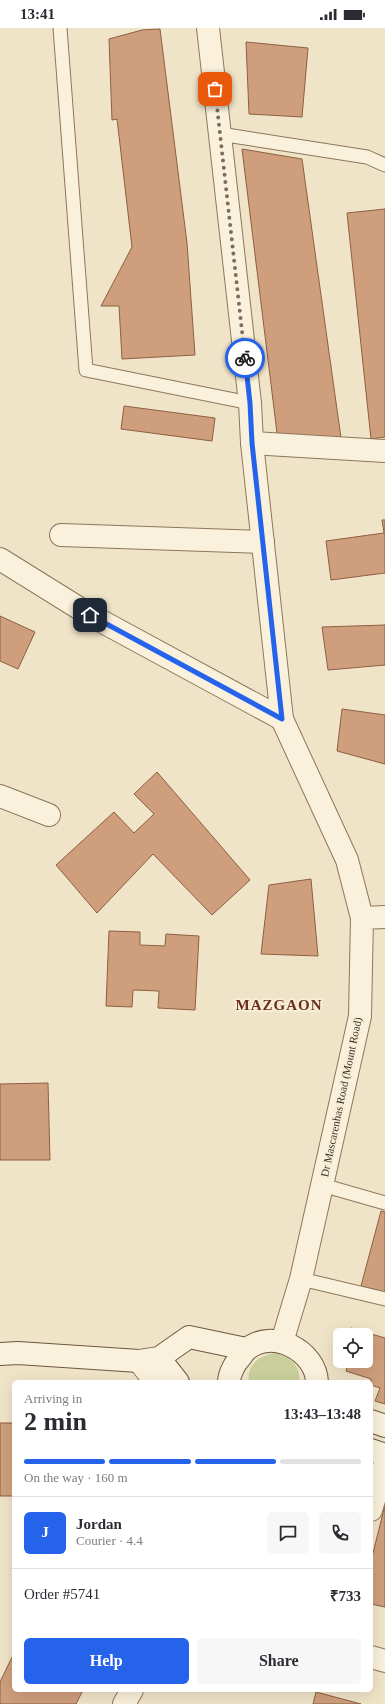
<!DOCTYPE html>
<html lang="en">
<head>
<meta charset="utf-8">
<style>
	:root { --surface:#fff; --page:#f7f7f7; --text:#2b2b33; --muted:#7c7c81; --line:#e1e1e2; --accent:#2563eb }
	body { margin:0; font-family:Georgia,serif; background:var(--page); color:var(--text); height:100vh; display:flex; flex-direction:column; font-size:15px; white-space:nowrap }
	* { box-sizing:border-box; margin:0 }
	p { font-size:13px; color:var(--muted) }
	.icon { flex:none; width:22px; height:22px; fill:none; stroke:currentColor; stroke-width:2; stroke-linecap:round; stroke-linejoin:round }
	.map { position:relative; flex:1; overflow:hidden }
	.panel { position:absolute; left:12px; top:1352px; width:361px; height:312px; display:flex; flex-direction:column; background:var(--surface); border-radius:6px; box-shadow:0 4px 16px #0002 }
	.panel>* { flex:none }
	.buttons { position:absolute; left:333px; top:1300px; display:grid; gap:8px }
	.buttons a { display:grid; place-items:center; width:40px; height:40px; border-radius:6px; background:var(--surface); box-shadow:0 4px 16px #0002; font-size:20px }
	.pin { position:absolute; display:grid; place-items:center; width:34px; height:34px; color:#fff; margin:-17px; border-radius:8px; box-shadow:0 2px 6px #0006 }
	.courier { position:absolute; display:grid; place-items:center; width:40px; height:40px; margin:-20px; border:3px solid #2563eb; border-radius:50%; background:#fff; color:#222; box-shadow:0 1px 5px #0007 }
	.overview em { font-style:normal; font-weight:700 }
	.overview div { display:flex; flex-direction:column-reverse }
	.overview { display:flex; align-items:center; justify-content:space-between; height:68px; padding:0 12px }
	h1 { font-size:26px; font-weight:700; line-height:30px }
	.bar { display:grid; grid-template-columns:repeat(4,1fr); gap:6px 4px; align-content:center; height:48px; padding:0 12px }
	.bar i { height:5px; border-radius:3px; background:var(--line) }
	.bar .active { background:var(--accent) }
	.bar p { grid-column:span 4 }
	.line { display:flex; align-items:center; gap:10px; padding:0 12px; border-top:1px solid var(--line) }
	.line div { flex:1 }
	.round { display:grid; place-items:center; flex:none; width:42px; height:42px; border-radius:6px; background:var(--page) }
	.cta { display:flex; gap:8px; margin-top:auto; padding:8px 12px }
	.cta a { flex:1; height:46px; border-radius:6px; background:var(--accent); color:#fff; font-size:16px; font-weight:700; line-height:46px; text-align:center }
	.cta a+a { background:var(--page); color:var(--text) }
	.status { display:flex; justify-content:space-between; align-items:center; height:28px; padding:0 20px; background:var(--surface); direction:ltr }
	.status svg { height:11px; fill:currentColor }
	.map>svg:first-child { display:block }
	.green { fill:#c9cf9b }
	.building { fill:#cf9f7d; stroke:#8d5f41 }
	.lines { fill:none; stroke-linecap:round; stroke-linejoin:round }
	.service-casing { stroke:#8d765c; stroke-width:15 }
	.minor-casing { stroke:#8d765c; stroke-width:24 }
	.tertiary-casing { stroke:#8d765c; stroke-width:24 }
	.secondary-casing { stroke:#6f573f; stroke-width:24 }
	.service { stroke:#faf1dc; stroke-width:13 }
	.minor { stroke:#faf1dc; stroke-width:22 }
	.tertiary { stroke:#faf1dc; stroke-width:22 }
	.secondary { stroke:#faf1dc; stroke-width:22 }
	.done { stroke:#7c6e5b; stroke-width:4; stroke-dasharray:0 7.2 }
	.route { stroke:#2563eb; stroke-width:5 }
	.labels { text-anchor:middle; stroke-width:4; stroke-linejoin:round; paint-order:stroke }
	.street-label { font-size:11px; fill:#3d2e20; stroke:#f7eed8 }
	.district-label { font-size:15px; font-weight:bold; letter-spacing:1px; fill:#6b2e1e; stroke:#f7eed8 }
</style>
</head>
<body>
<div class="status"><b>13:41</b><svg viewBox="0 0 49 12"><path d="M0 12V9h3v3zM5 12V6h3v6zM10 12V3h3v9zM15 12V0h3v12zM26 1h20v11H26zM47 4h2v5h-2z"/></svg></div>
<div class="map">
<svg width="385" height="1676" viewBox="0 0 385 1676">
	<rect width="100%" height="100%" fill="#f0e4c8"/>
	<!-- green -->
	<path class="green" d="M275,1325C290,1328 301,1338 299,1354H249C246,1337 260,1327 275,1325Z"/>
	<!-- building -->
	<path class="building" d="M160,1L187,215L195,327L122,331L119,278H101L132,219L117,91L112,92L109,11L142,2Z
		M246,14L308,20L302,89L249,86Z
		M242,121L302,131L341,410L278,413Z
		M385,181V409L371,411L347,185Z
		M124,378L215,390L212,413L121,401Z
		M382,492H385V545L331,552L326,513L384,505Z
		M0,588L35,604L18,641L0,633Z
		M385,597V637L328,642L322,599Z
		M342,681L385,687V736L337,723Z
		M157,744L250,852L212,887L153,826L97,885L56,837L114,784L134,805L154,786L134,766Z
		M311,851L318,928L261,926L269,857Z
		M109,903L140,904V917L165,918L166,906L199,908L195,982L158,980L159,963L133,962L132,979L106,978Z
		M48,1055L50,1132H0V1056Z
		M381,1183L385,1184V1264L361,1258Z
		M351,1300L385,1310V1376L375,1373L380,1360L371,1357V1351L346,1343L349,1333H366V1307H349Z
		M0,1395H14V1468H0Z
		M385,1477V1579L371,1576V1533Z
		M14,1625V1662H83L76,1676H0V1654Z
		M316,1664L361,1676H313Z"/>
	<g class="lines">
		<defs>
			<path id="service" d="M60,0L86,342L250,375
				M220,106L367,129L385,137
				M322,1157L385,1175
				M301,1251L385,1271"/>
			<path id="minor" d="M252,415L385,423
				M61,507L263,514
				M0,531L90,587L282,691
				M0,768L49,787
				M371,1482L385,1435
				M371,1629L385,1633"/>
			<path id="tertiary" d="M208,0L250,375L252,415L282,691L347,832L362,890L360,988L301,1251L282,1314
				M362,890L385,889
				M139,1333L155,1354
				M124,1676L132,1662"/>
			<path id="secondary" d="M0,1326L18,1325L139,1333L159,1330L189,1309L246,1321
				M159,1330L178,1354
				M229,1354C229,1347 234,1337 238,1332C241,1329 243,1325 246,1322C272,1299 316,1323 317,1354
				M371,1393L385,1398
				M371,1422L385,1427"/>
		</defs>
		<!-- service casing -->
		<use href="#service" class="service-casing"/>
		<!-- minor casing -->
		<use href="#minor" class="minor-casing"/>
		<!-- tertiary casing -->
		<use href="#tertiary" class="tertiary-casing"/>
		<!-- secondary casing -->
		<use href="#secondary" class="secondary-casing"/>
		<!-- service -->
		<use href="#service" class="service"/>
		<!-- minor -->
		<use href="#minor" class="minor"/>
		<!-- tertiary -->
		<use href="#tertiary" class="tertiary"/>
		<!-- secondary -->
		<use href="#secondary" class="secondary"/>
	</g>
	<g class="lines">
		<!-- done -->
		<path class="done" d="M215,61L245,330"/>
		<!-- route -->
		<path class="route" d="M90,587L282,691L252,415L250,375L245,330"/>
	</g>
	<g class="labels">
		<!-- street labels -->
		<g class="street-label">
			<text transform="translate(341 1069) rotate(-78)" y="4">Dr Mascarenhas Road (Mount Road)</text>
		</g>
		<!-- district labels -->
		<g class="district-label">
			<text x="279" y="982">MAZGAON</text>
		</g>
	</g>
</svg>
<div class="buttons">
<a><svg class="icon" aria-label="locate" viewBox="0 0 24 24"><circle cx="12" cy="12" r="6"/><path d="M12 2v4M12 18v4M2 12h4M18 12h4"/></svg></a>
</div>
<div class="pin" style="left:215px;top:61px;background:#ea580c"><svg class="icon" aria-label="bag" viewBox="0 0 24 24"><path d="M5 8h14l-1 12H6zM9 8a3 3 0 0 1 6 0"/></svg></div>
<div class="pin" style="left:90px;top:587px;background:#1f2937"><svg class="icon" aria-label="home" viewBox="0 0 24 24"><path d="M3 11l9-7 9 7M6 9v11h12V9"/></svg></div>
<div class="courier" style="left:245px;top:330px"><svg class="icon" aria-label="bike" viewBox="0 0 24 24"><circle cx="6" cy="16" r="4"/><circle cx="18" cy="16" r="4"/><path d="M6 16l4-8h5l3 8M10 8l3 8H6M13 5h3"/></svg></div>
<section class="panel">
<div class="overview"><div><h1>2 min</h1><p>Arriving in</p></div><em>13:43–13:48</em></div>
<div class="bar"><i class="active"></i><i class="active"></i><i class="active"></i><i></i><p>On the way · 160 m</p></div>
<div class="line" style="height:72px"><b class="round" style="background:var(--accent);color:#fff">J</b><div><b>Jordan</b><p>Courier · 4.4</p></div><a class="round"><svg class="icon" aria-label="chat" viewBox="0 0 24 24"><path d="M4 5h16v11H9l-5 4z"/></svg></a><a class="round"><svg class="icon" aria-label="phone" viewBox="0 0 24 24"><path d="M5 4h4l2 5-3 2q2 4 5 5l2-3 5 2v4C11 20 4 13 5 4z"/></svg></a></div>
<div class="line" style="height:52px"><div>Order #5741</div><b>₹733</b></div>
<div class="cta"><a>Help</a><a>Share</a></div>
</section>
</div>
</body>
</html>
